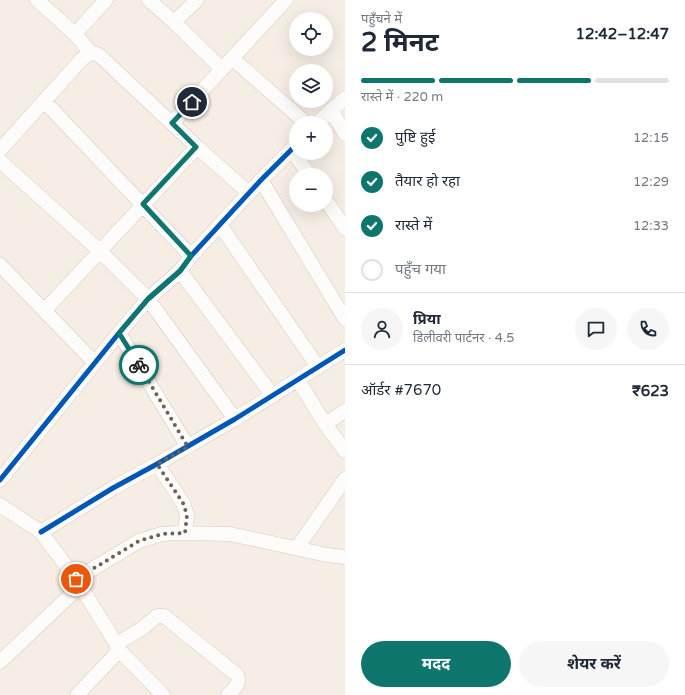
<!DOCTYPE html>
<html lang="hi">
<head>
<meta charset="utf-8">
<style>
	:root { --surface:#fff; --page:#f6f6f7; --text:#1f2937; --muted:#747a83; --line:#e0e1e3; --accent:#0f766e }
	body { margin:0; font-family:"Varela Round","Noto Sans Devanagari",sans-serif; background:var(--page); color:var(--text); height:100vh; display:flex; flex-direction:column; font-size:15px; white-space:nowrap }
	* { box-sizing:border-box; margin:0 }
	p { font-size:13px; color:var(--muted) }
	.icon { flex:none; width:22px; height:22px; fill:none; stroke:currentColor; stroke-width:2; stroke-linecap:round; stroke-linejoin:round }
	.map { position:relative; flex:1; overflow:hidden }
	.sheet { display:flex; flex-direction:column; background:var(--surface); width:340px }
	.sheet>* { flex:none }
	.controls { position:absolute; left:289px; top:12px; display:grid; gap:8px }
	.controls a { display:grid; place-items:center; width:44px; height:44px; border-radius:50%; background:var(--surface); box-shadow:0 4px 16px #0002; font-size:20px }
	.pin { position:absolute; display:grid; place-items:center; width:34px; height:34px; color:#fff; margin:-17px; border:2px solid #fff; border-radius:50%; box-shadow:0 1px 4px #0007 }
	.courier { position:absolute; display:grid; place-items:center; width:40px; height:40px; margin:-20px; border:3px solid #0f766e; border-radius:50%; background:#fff; color:#222; box-shadow:0 1px 5px #0007 }
	.summary em { font-style:normal; font-weight:700 }
	.summary div { display:flex; flex-direction:column-reverse }
	.summary { display:flex; align-items:center; justify-content:space-between; height:68px; padding:0 16px }
	h1 { font-size:26px; font-weight:700; line-height:30px }
	.bar { display:grid; grid-template-columns:repeat(4,1fr); gap:6px 4px; align-content:center; height:48px; padding:0 16px }
	.bar i { height:5px; border-radius:3px; background:var(--line) }
	.bar .selected { background:var(--accent) }
	.bar p { grid-column:span 4 }
	.line { display:flex; align-items:center; gap:10px; padding:0 16px; border-top:1px solid var(--line) }
	.line div { flex:1 }
	.round { display:grid; place-items:center; flex:none; width:42px; height:42px; border-radius:21px; background:var(--page) }
	ol { padding:0 16px; list-style:none }
	li { display:flex; align-items:center; gap:12px; height:44px }
	li p { margin-inline-start:auto }
	li .icon { padding:4px; border-radius:50%; background:var(--accent); color:#fff; stroke-width:4 }
	li:last-child { color:var(--muted) }
	li i { width:22px; height:22px; border:2px solid var(--line); border-radius:50% }
	.primary-button { display:flex; gap:8px; margin-top:auto; padding:8px 16px }
	.primary-button a { flex:1; height:46px; border-radius:24px; background:var(--accent); color:#fff; font-size:16px; font-weight:700; line-height:46px; text-align:center }
	.primary-button a+a { background:var(--page); color:var(--text) }
	main { display:flex; flex:1; min-height:0 }
	.map>svg:first-child { display:block }
	.lines { fill:none; stroke-linecap:round; stroke-linejoin:round }
	.minor-casing { stroke:#d4cbc2; stroke-width:15 }
	.minor { stroke:#fefcfb; stroke-width:14 }
	.cycleway-casing { stroke:#fff; stroke-width:8 }
	.cycleway { stroke:#0057b8; stroke-width:5 }
	.done { stroke:#6c6358; stroke-width:4; stroke-dasharray:0 7.2 }
	.route { stroke:#0f766e; stroke-width:5 }
</style>
</head>
<body>
<main>
<div class="map">
<svg width="345" height="695" viewBox="0 0 345 695">
	<rect width="100%" height="100%" fill="#f6ede4"/>
	<g class="lines">
		<defs>
			<path id="minor" d="M37,0L75,34
				M149,0L174,22L222,69
				M174,22L197,0
				M91,53L75,34L106,0
				M233,59L306,123
				M44,101L191,256
				M331,110L345,134
				M172,123L286,0
				M317,123L345,98
				M0,150L82,59C88,55 91,51 99,55L197,147L249,193
				M292,150L309,175
				M0,161L100,251L148,299L235,419
				M261,180L345,319
				M326,200L345,229
				M220,225L318,367
				M0,265L95,363
				M180,271L273,396
				M45,310L197,147
				M119,333L188,447
				M298,380L325,424L345,451
				M325,424L345,411
				M157,464L183,503L187,515L185,533
				M0,480L119,333L148,299L180,271L191,256L261,180L296,145
				M0,505L41,532L76,579L117,645L118,649L115,655L77,695
				M41,532L113,488L157,464L235,419L345,350
				M297,548L345,479
				M76,579L139,541L162,534L179,533L230,534L327,555L345,557
				M116,644L143,628L157,616H164L237,675C241,684 234,689 228,695
				M118,649L163,695
				M0,662L80,586"/>
		</defs>
		<!-- minor casing -->
		<use href="#minor" class="minor-casing"/>
		<!-- minor -->
		<use href="#minor" class="minor"/>
		<defs>
			<path id="cycleway" d="M0,480L119,333L148,299L180,271L191,256L261,180L296,145
				M41,532L113,488L157,464L235,419L345,350"/>
		</defs>
		<!-- cycleway casing -->
		<use href="#cycleway" class="cycleway-casing"/>
		<!-- cycleway -->
		<use href="#cycleway" class="cycleway"/>
	</g>
	<g class="lines">
		<!-- done -->
		<path class="done" d="M76,579L139,541L162,534L185,533L187,515L183,503L157,464L188,447L139,365"/>
		<!-- route -->
		<path class="route" d="M139,365L119,333L148,299L180,271L191,256L143,204L196,147L172,123L192,102"/>
	</g>
</svg>
<div class="controls">
<a><svg class="icon" aria-label="locate" viewBox="0 0 24 24"><circle cx="12" cy="12" r="6"/><path d="M12 2v4M12 18v4M2 12h4M18 12h4"/></svg></a>
<a><svg class="icon" aria-label="layers" viewBox="0 0 24 24"><path d="M12 4l9 5-9 5-9-5zM3 14l9 5 9-5"/></svg></a>
<a>+</a>
<a>−</a>
</div>
<div class="pin" style="left:76px;top:579px;background:#ea580c"><svg class="icon" aria-label="bag" viewBox="0 0 24 24"><path d="M5 8h14l-1 12H6zM9 8a3 3 0 0 1 6 0"/></svg></div>
<div class="pin" style="left:192px;top:102px;background:#1f2937"><svg class="icon" aria-label="home" viewBox="0 0 24 24"><path d="M3 11l9-7 9 7M6 9v11h12V9"/></svg></div>
<div class="courier" style="left:139px;top:365px"><svg class="icon" aria-label="bike" viewBox="0 0 24 24"><circle cx="6" cy="16" r="4"/><circle cx="18" cy="16" r="4"/><path d="M6 16l4-8h5l3 8M10 8l3 8H6M13 5h3"/></svg></div>
</div>
<section class="sheet">
<div class="summary"><div><h1>2 मिनट</h1><p>पहुँचने में</p></div><em>12:42–12:47</em></div>
<div class="bar"><i class="selected"></i><i class="selected"></i><i class="selected"></i><i></i><p>रास्ते में · 220 m</p></div>
<ol>
<li><svg class="icon" aria-label="check" viewBox="0 0 24 24"><path d="M5 12l5 5 9-10"/></svg>पुष्टि हुई<p>12:15</p></li>
<li><svg class="icon" aria-label="check" viewBox="0 0 24 24"><path d="M5 12l5 5 9-10"/></svg>तैयार हो रहा<p>12:29</p></li>
<li><svg class="icon" aria-label="check" viewBox="0 0 24 24"><path d="M5 12l5 5 9-10"/></svg>रास्ते में<p>12:33</p></li>
<li><i></i>पहुँच गया</li>
</ol>
<div class="line" style="height:72px"><a class="round"><svg class="icon" aria-label="person" viewBox="0 0 24 24"><circle cx="12" cy="8" r="4"/><path d="M4 21q1-7 8-7t8 7"/></svg></a><div><b>प्रिया</b><p>डिलीवरी पार्टनर · 4.5</p></div><a class="round"><svg class="icon" aria-label="chat" viewBox="0 0 24 24"><path d="M4 5h16v11H9l-5 4z"/></svg></a><a class="round"><svg class="icon" aria-label="phone" viewBox="0 0 24 24"><path d="M5 4h4l2 5-3 2q2 4 5 5l2-3 5 2v4C11 20 4 13 5 4z"/></svg></a></div>
<div class="line" style="height:52px"><div>ऑर्डर #7670</div><b>₹623</b></div>
<div class="primary-button"><a>मदद</a><a>शेयर करें</a></div>
</section>
</main>
</body>
</html>
